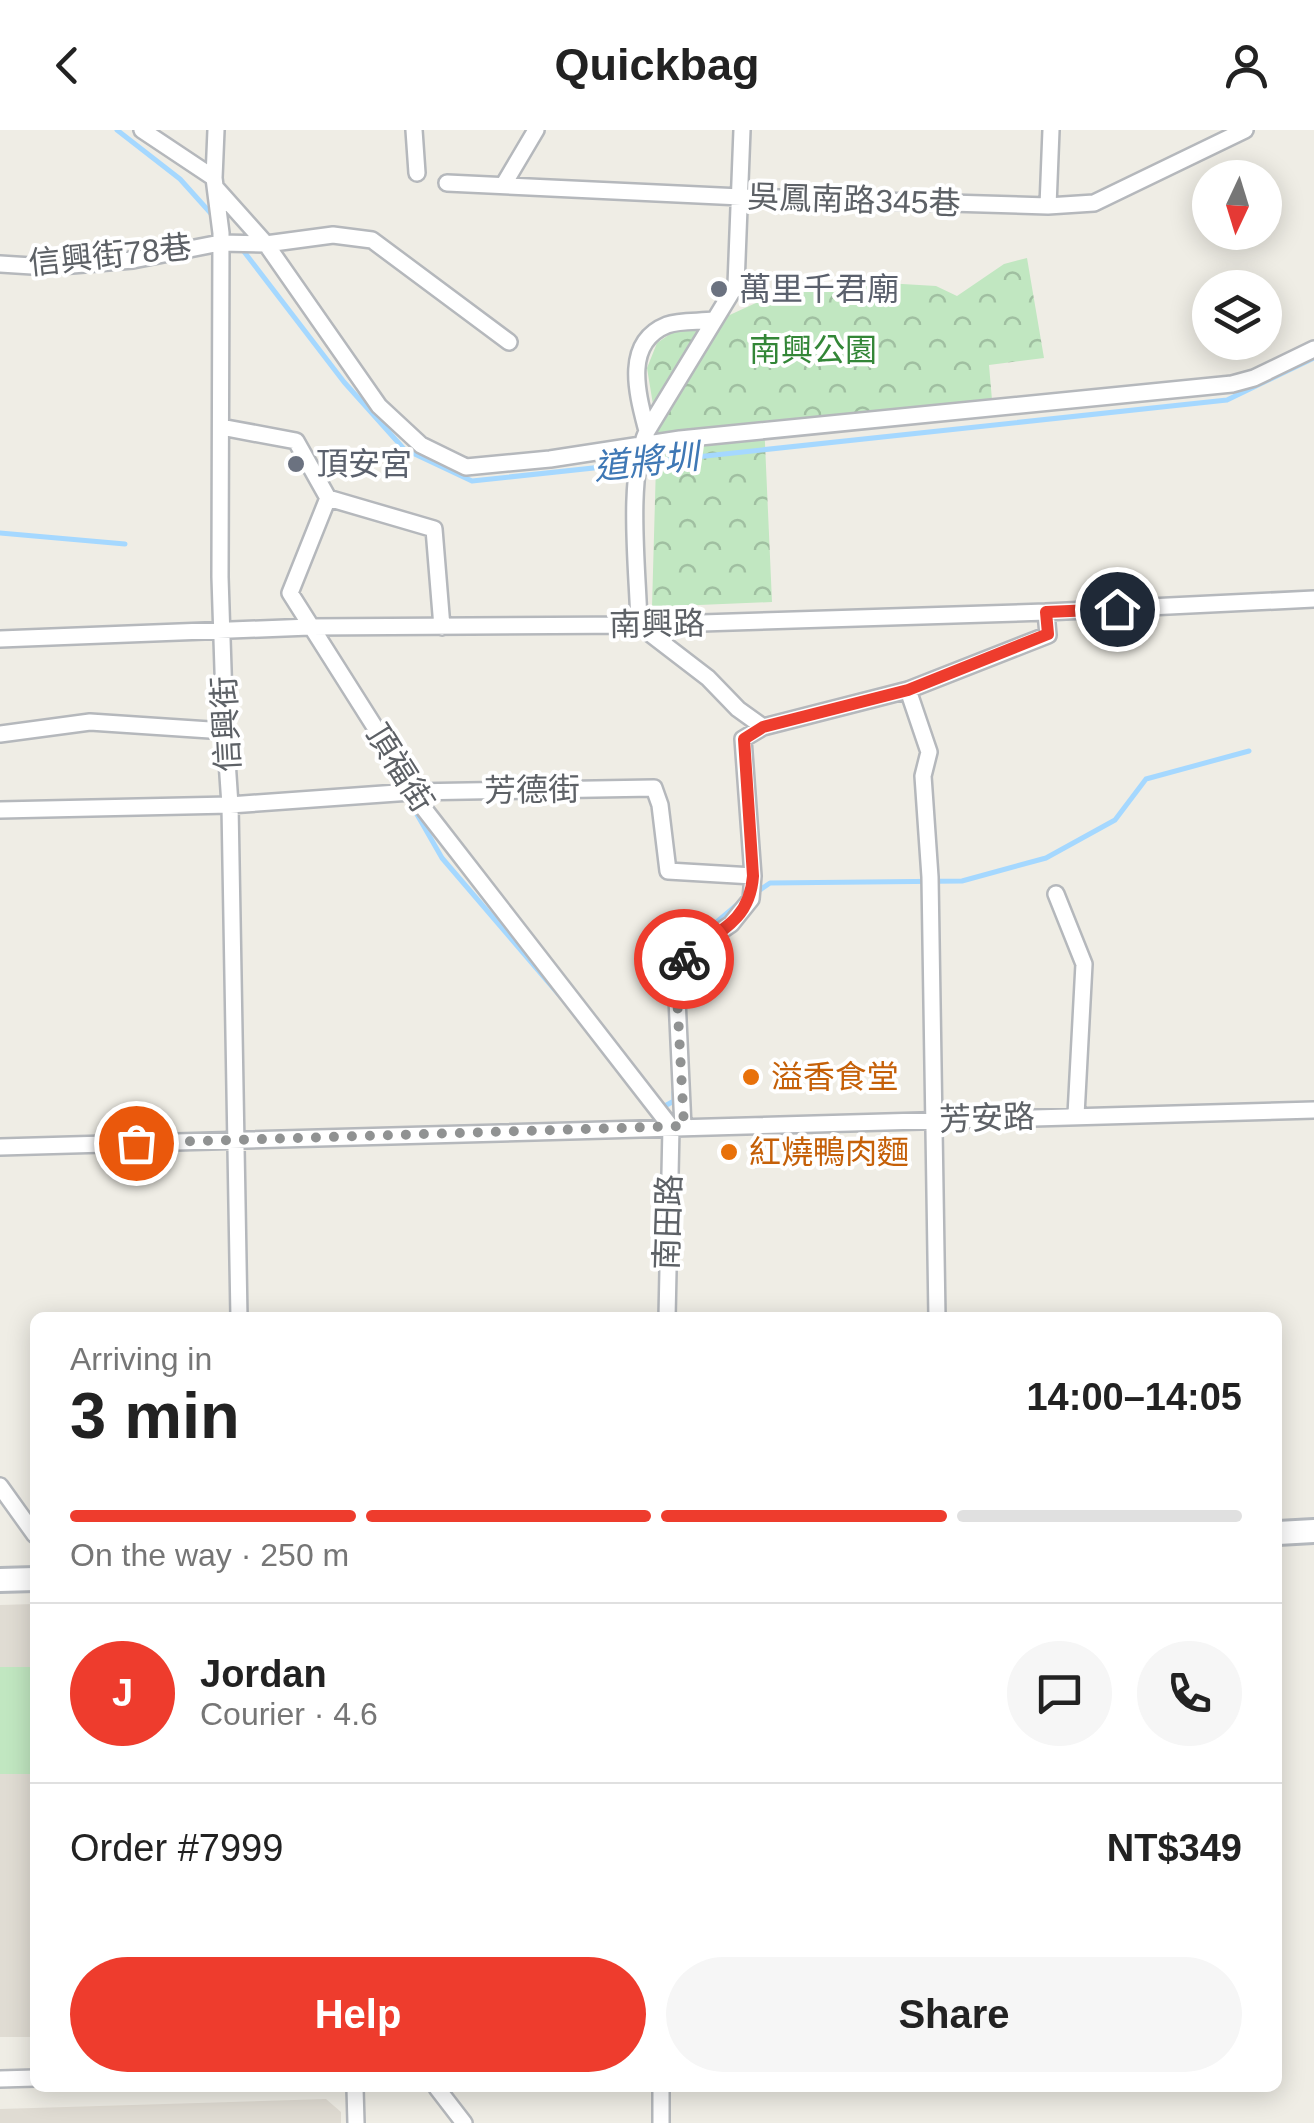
<!DOCTYPE html>
<html lang="en">
<head>
<meta charset="utf-8">
<style>
	:root { --surface:#fff; --page:#f6f6f6; --text:#222; --muted:#767676; --line:#e0e0e0; --accent:#ee3c2d }
	body { margin:0; font-family:Helvetica,"Noto Sans TC",sans-serif; background:var(--page); color:var(--text); height:100vh; display:flex; flex-direction:column; font-size:38px; white-space:nowrap }
	* { box-sizing:border-box; margin:0 }
	p { font-size:32px; color:var(--muted) }
	.icon { flex:none; width:55px; height:55px; fill:none; stroke:currentColor; stroke-width:2; stroke-linecap:round; stroke-linejoin:round }
	.map { position:relative; flex:1; overflow:hidden }
	.drawer { position:absolute; left:30px; top:1182px; width:1252px; height:780px; display:flex; flex-direction:column; background:var(--surface); border-radius:15px; box-shadow:0 5px 25px #0003 }
	.drawer>* { flex:none }
	.needle { width:65px; rotate:184deg }
	.buttons { position:absolute; left:1192px; top:30px; display:grid; gap:20px }
	.buttons a { display:grid; place-items:center; width:90px; height:90px; border-radius:50%; background:var(--surface); box-shadow:0 5px 25px #0003; font-size:50px }
	.pin { position:absolute; display:grid; place-items:center; width:85px; height:85px; color:#fff; margin:-42px; border:5px solid #fff; border-radius:50%; box-shadow:0 2px 10px #0007 }
	.courier { position:absolute; display:grid; place-items:center; width:100px; height:100px; margin:-50px; border:8px solid #ee3c2d; border-radius:50%; background:#fff; color:#222; box-shadow:0 2px 12px #0007 }
	.summary em { font-style:normal; font-weight:800 }
	.summary div { display:flex; flex-direction:column-reverse }
	.summary { display:flex; align-items:center; justify-content:space-between; height:170px; padding:0 40px }
	h1 { font-size:65px; font-weight:800; line-height:75px }
	.bar { display:grid; grid-template-columns:repeat(4,1fr); gap:15px 10px; align-content:center; height:120px; padding:0 40px }
	.bar i { height:12px; border-radius:8px; background:var(--line) }
	.bar .active { background:var(--accent) }
	.bar p { grid-column:span 4 }
	.line { display:flex; align-items:center; gap:25px; padding:0 40px; border-top:2px solid var(--line) }
	.line div { flex:1 }
	.round { display:grid; place-items:center; flex:none; width:105px; height:105px; border-radius:52px; background:var(--page) }
	.button { display:flex; gap:20px; margin-top:auto; padding:20px 40px }
	.button a { flex:1; height:115px; border-radius:60px; background:var(--accent); color:#fff; font-size:40px; font-weight:800; line-height:115px; text-align:center }
	.button a+a { background:var(--page); color:var(--text) }
	header { display:flex; justify-content:space-between; align-items:center; height:130px; padding:0 40px; background:var(--surface); font-size:45px; font-weight:800 }
	.map>svg:first-child { display:block }
	.education { fill:#e0dcd3 }
	.park { fill:url(#park-crowns) }
	.garden { fill:#c1e7c1 }
	.lines { fill:none; stroke-linecap:round; stroke-linejoin:round }
	.stream { stroke:#a5d8ff; stroke-width:5 }
	.street-casing { stroke:#b5b8bc; stroke-width:20 }
	.secondary-casing { stroke:#b4b8bd; stroke-width:28 }
	.street { stroke:#fff; stroke-width:15 }
	.secondary { stroke:#fff; stroke-width:22 }
	.done { stroke:#909292; stroke-width:10; stroke-dasharray:0 18 }
	.route { stroke:#ee3c2d; stroke-width:12 }
	.worship-dot { fill:#6b7280; stroke:#fff; stroke-width:4 }
	.food-dot { fill:#e8710a; stroke:#fff; stroke-width:4 }
	.labels { text-anchor:middle; stroke-width:8; stroke-linejoin:round; paint-order:stroke }
	.street-label { font-size:32px; fill:#5d6166; stroke:#fff }
	.worship-label { font-size:32px; fill:#5b616d; stroke:#fff; text-anchor:start }
	.park-label { font-size:32px; fill:#338637; stroke:#fff }
	.food-label { font-size:32px; fill:#c56008; stroke:#fff; text-anchor:start }
	.water-label { font-size:35px; font-style:italic; fill:#3f78b5; stroke:#fff }
</style>
</head>
<body>
<header><svg class="icon" aria-label="back" viewBox="0 0 24 24"><path d="M15 5l-7 7 7 7"/></svg>Quickbag<svg class="icon" aria-label="person" viewBox="0 0 24 24"><circle cx="12" cy="8" r="4"/><path d="M4 21q1-7 8-7t8 7"/></svg></header>
<div class="map">
<svg width="1314" height="1993" viewBox="0 0 1314 1993">
	<defs>
		<pattern id="park-crowns" width="20" height="18" patternUnits="userSpaceOnUse" patternTransform="scale(2.5)"><rect width="20" height="18" fill="#c1e7c1"/><path d="M2 6a3 3 0 1 1 6 0M12 15a3 3 0 1 1 6 0" fill="none" stroke="#a0bfa1"/></pattern>
	</defs>
	<rect width="100%" height="100%" fill="#efede5"/>
	<!-- education -->
	<path class="education" d="M35,1474V1907H0V1475Z
		M326,1969L341,1982V1993H0V1979Z"/>
	<!-- park -->
	<path class="park" d="M1027,128L1044,228L989,235L992,270L764,291L772,472L652,477L657,299L647,238L657,213L679,198L710,194L793,156L852,151L936,156L957,166L1004,134Z"/>
	<!-- garden -->
	<path class="garden" d="M0,1537H35V1644H0Z"/>
	<g class="lines">
		<!-- stream -->
		<path class="stream" d="M117,0L180,49L215,88
			M242,119L344,252L404,319L472,351L1227,270L1314,228
			M0,403L125,414
			M369,602L386,631
			M407,667L442,728L561,867
			M757,762L770,753L962,751L1046,728L1115,690L1146,649L1249,621
			M698,808L739,773
			M661,978L674,971V962"/>
		<defs>
			<path id="street" d="M142,0L214,48
				M216,0L214,48L221,103L220,447L225,601L230,675L239,1188
				M414,0L417,43
				M447,53L741,67L1048,76L1094,73L1245,0
				M504,54L536,0
				M216,58L266,114L379,276L421,315L466,337L550,329L680,309L1232,254L1254,248L1314,219
				M1048,76L1051,0
				M0,134L48,137L133,130L220,113L266,114L333,105L372,110L509,212
				M221,297L296,311L328,368L290,463L383,610L411,662L671,997L667,1188
				M647,301C638,266 622,213 667,195C680,190 700,192 714,190
				M328,368L434,399L442,497
				M0,509L310,497L639,495L1046,482L1314,469
				M908,560L929,622L923,646L930,747L937,1188
				M763,597L908,560L1048,505L1046,482
				M0,604L90,592L225,601
				M0,680L230,675L411,662L654,658L660,675L668,741L753,746
				M1056,764L1084,834L1076,985
				M683,997L676,847L687,824L731,794L751,769L753,746L743,609L763,597L738,579L708,548L639,495C638,442 626,349 647,301L736,155L742,0
				M0,1017L1314,980
				M0,1356L35,1405
				M0,1949L35,1948
				M355,1958L356,1993
				M437,1958L464,1993
				M661,1993V1958"/>
			<path id="secondary" d="M1278,1403L1314,1401
				M0,1450L35,1449"/>
		</defs>
		<!-- street casing -->
		<use href="#street" class="street-casing"/>
		<!-- secondary casing -->
		<use href="#secondary" class="secondary-casing"/>
		<!-- street -->
		<use href="#street" class="street"/>
		<!-- secondary -->
		<use href="#secondary" class="secondary"/>
	</g>
	<g class="lines">
		<!-- done -->
		<path class="done" d="M136,1013L684,996L676,847L684,829"/>
		<!-- route -->
		<path class="route" d="M684,829L687,824C720,801 750,790 753,746L744,609L763,597L908,560L1048,504L1046,482L1117,479"/>
	</g>
	<!-- markers -->
	<g class="worship-dot">
		<circle cx="719" cy="159" r="10"/>
		<circle cx="296" cy="334" r="10"/>
	</g>
	<g class="food-dot">
		<circle cx="751" cy="947" r="10"/>
		<circle cx="729" cy="1022" r="10"/>
	</g>
	<g class="labels">
		<!-- street labels -->
		<g class="street-label">
			<text transform="translate(854 70) rotate(2)" y="11">吳鳳南路345巷</text>
			<text transform="translate(110 125) rotate(-6)" y="11">信興街78巷</text>
			<text transform="translate(657 494) rotate(-1)" y="11">南興路</text>
			<text transform="translate(226 594) rotate(-93)" y="11">信興街</text>
			<text transform="translate(400 638) rotate(58)" y="11">頂福街</text>
			<text transform="translate(532 660) rotate(-1)" y="11">芳德街</text>
			<text transform="translate(987 988) rotate(-2)" y="11">芳安路</text>
			<text transform="translate(668 1092) rotate(-88)" y="11">南田路</text>
		</g>
		<!-- worship labels -->
		<g class="worship-label">
			<text x="739" y="170">萬里千君廟</text>
			<text x="316" y="345">頂安宮</text>
		</g>
		<!-- park labels -->
		<g class="park-label">
			<text x="813" y="231">南興公園</text>
		</g>
		<!-- food labels -->
		<g class="food-label">
			<text x="771" y="958">溢香食堂</text>
			<text x="749" y="1033">紅燒鴨肉麵</text>
		</g>
		<!-- water labels -->
		<g class="water-label">
			<text transform="translate(646 332) rotate(-6)" y="12">道將圳</text>
		</g>
	</g>
</svg>
<div class="buttons">
<a><svg class="needle" viewBox="-14 -14 28 28"><path d="M0-13l5 13h-10z" fill="#e53935"/><path d="M0 13l5-13h-10z" fill="#767676"/></svg></a>
<a><svg class="icon" aria-label="layers" viewBox="0 0 24 24"><path d="M12 4l9 5-9 5-9-5zM3 14l9 5 9-5"/></svg></a>
</div>
<div class="pin" style="left:136px;top:1013px;background:#ea580c"><svg class="icon" aria-label="bag" viewBox="0 0 24 24"><path d="M5 8h14l-1 12H6zM9 8a3 3 0 0 1 6 0"/></svg></div>
<div class="pin" style="left:1117px;top:479px;background:#1f2937"><svg class="icon" aria-label="home" viewBox="0 0 24 24"><path d="M3 11l9-7 9 7M6 9v11h12V9"/></svg></div>
<div class="courier" style="left:684px;top:829px"><svg class="icon" aria-label="bike" viewBox="0 0 24 24"><circle cx="6" cy="16" r="4"/><circle cx="18" cy="16" r="4"/><path d="M6 16l4-8h5l3 8M10 8l3 8H6M13 5h3"/></svg></div>
<section class="drawer">
<div class="summary"><div><h1>3 min</h1><p>Arriving in</p></div><em>14:00–14:05</em></div>
<div class="bar"><i class="active"></i><i class="active"></i><i class="active"></i><i></i><p>On the way · 250 m</p></div>
<div class="line" style="height:180px"><b class="round" style="background:var(--accent);color:#fff">J</b><div><b>Jordan</b><p>Courier · 4.6</p></div><a class="round"><svg class="icon" aria-label="chat" viewBox="0 0 24 24"><path d="M4 5h16v11H9l-5 4z"/></svg></a><a class="round"><svg class="icon" aria-label="phone" viewBox="0 0 24 24"><path d="M5 4h4l2 5-3 2q2 4 5 5l2-3 5 2v4C11 20 4 13 5 4z"/></svg></a></div>
<div class="line" style="height:130px"><div>Order #7999</div><b>NT$349</b></div>
<div class="button"><a>Help</a><a>Share</a></div>
</section>
</div>
</body>
</html>
